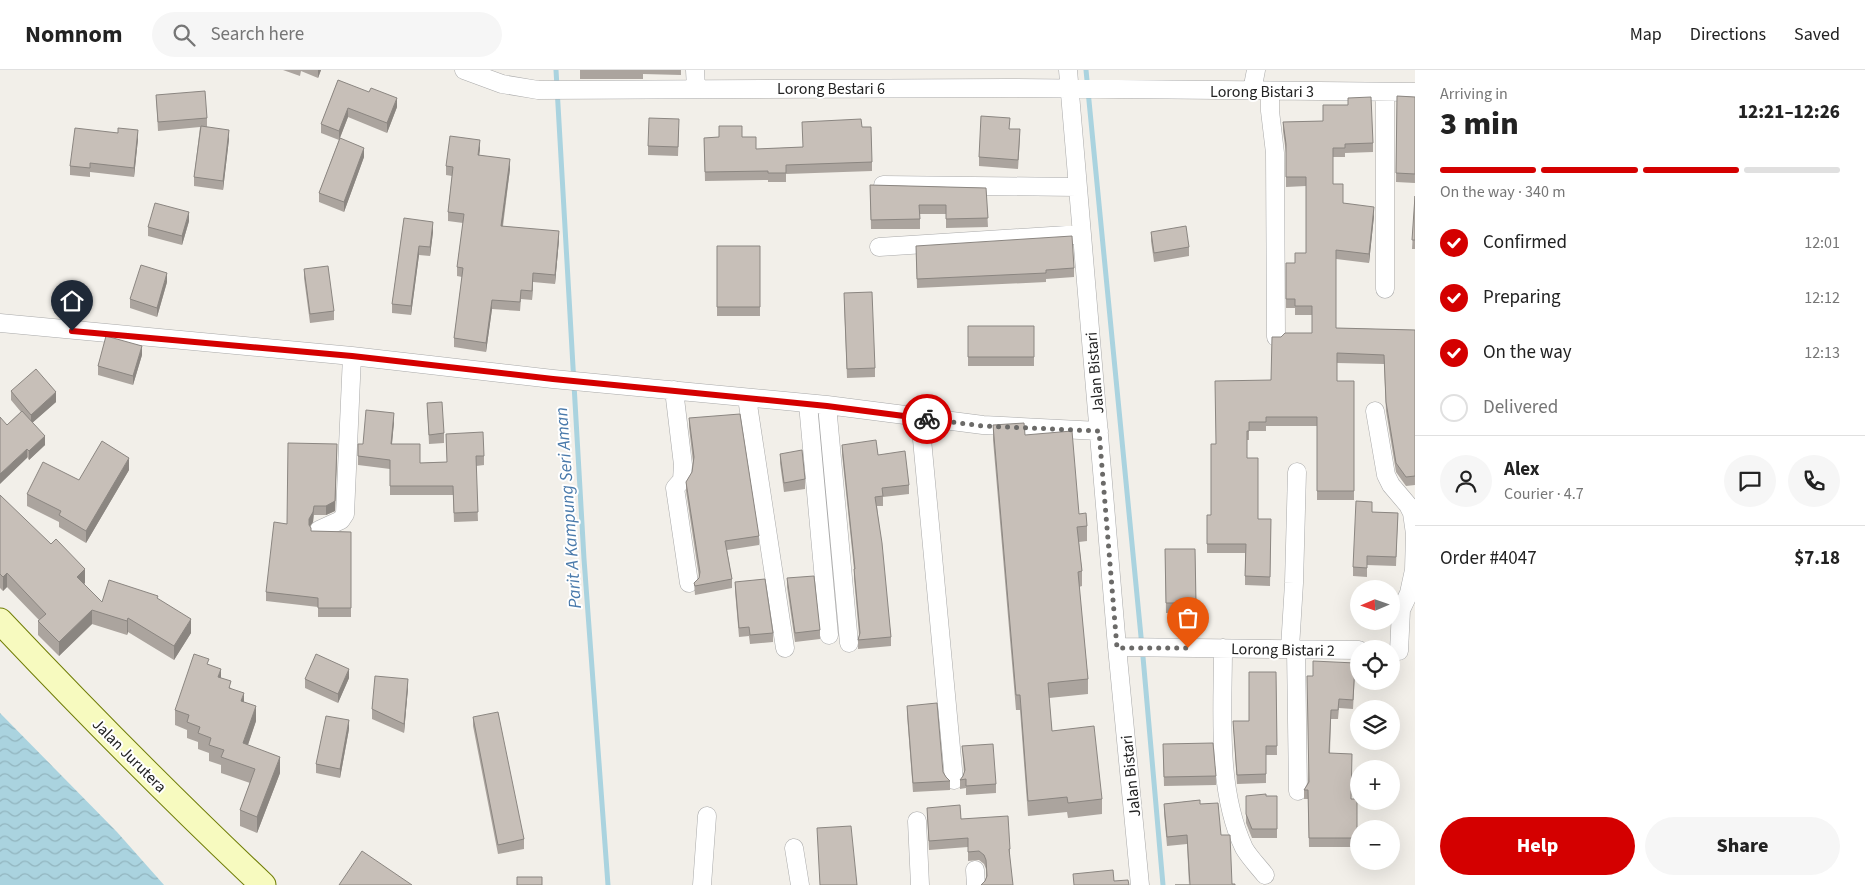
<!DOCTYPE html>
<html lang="en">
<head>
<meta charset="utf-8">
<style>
	:root { --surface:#fff; --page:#f6f6f6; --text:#222; --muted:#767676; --line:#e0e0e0; --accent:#d40000 }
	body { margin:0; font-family:"Source Sans 3",sans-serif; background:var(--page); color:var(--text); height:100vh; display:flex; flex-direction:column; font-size:19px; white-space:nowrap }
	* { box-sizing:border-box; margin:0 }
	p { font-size:16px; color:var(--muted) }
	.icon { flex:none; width:28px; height:28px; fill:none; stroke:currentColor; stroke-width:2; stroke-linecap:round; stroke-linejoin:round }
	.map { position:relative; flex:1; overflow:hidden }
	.panel { display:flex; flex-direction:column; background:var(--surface); width:450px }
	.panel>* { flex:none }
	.needle { width:32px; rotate:268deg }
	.controls { position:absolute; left:1350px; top:510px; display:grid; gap:10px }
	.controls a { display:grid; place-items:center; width:50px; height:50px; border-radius:50%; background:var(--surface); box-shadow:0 5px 20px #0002; font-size:25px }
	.pin { position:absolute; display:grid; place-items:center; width:42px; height:42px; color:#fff; margin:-51px -21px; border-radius:50% 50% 50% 0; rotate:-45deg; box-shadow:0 0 5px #0007 }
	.pin .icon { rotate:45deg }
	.courier { position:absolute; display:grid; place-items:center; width:50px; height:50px; margin:-25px; border:4px solid #d40000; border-radius:50%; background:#fff; color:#222; box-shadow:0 1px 6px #0007 }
	.headline em { font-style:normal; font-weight:800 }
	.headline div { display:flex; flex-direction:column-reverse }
	.headline { display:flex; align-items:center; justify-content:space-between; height:85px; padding:0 25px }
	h1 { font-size:32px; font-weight:800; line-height:38px }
	.bar { display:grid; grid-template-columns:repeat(4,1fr); gap:8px 5px; align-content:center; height:60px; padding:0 25px }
	.bar i { height:6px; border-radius:4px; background:var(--line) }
	.bar .current { background:var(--accent) }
	.bar p { grid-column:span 4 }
	.line { display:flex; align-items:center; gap:12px; padding:0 25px; border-top:1px solid var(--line) }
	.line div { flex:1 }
	.round { display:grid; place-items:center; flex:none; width:52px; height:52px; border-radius:26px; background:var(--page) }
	ol { padding:0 25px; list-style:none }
	li { display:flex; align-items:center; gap:15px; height:55px }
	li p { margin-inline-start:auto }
	li .icon { padding:5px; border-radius:50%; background:var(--accent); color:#fff; stroke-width:4 }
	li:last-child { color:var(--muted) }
	li i { width:28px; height:28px; border:2px solid var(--line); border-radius:50% }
	.button { display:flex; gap:10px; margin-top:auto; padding:10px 25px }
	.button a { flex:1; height:58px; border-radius:30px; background:var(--accent); color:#fff; font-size:20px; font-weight:800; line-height:58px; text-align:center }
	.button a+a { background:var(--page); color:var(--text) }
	header { display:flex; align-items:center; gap:30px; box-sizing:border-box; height:70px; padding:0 25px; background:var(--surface); border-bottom:1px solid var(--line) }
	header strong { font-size:24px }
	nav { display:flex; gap:28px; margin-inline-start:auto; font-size:18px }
	.search { width:350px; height:45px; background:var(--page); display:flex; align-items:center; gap:12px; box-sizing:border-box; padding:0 18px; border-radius:28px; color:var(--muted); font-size:19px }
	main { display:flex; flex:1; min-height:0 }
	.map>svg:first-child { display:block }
	.water { fill:url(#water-waves) }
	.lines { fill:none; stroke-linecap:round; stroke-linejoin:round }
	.stream { stroke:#aad3df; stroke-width:5 }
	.street-casing { stroke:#a9a9a9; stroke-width:19 }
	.secondary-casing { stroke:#707d05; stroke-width:27 }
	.street { stroke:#fff; stroke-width:18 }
	.secondary { stroke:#f7fabf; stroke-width:25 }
	.wall { fill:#aba49e }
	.shaded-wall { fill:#8b8681 }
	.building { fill:#c7bfb8; stroke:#8b8681 }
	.done { stroke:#6b6a68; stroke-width:5; stroke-dasharray:0 9 }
	.route { stroke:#d40000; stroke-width:6 }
	.labels { text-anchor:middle; stroke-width:4; stroke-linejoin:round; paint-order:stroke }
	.street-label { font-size:16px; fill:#222; stroke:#fff }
	.water-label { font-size:18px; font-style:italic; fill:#4a7aab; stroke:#fff }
</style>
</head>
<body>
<header>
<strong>Nomnom</strong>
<div class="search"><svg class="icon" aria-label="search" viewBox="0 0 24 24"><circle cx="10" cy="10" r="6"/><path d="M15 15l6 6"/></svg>Search here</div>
<nav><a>Map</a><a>Directions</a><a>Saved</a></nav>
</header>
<main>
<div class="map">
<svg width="1415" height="815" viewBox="0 0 1415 815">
	<defs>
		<pattern id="water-waves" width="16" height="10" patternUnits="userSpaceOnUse" patternTransform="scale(1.25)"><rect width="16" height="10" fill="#aad3df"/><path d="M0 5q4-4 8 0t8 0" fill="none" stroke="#92b5bf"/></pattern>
	</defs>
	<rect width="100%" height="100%" fill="#f2efe9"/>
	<!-- water -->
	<path class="water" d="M0,643L117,762L164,815H0Z"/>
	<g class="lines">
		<!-- stream -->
		<path class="stream" d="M556,0L584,489L608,815
			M1086,0L1143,587L1163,815"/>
		<defs>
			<path id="street" d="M464,0L502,14L538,20L1008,18L1415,22
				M695,0L696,18
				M1068,0L1117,577L1140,815
				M1252,21L1256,0
				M1270,21V41L1275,83L1276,267
				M883,115L1077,117
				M879,177L1082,164
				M1385,219V22
				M0,253L352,286L553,309L827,335L983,355L1099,361
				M674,320L683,395L682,410L675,418L689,513
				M747,328L785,578
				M808,334L829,565
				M827,335L849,573
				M1375,341L1386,405L1391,415L1408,435L1412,443L1415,464L1414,500L1409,523L1401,540L1399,581
				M920,348L954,710
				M319,460L341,450L345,444L352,286
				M1117,577L1359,580
				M1223,578C1223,641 1216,719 1244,778C1249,787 1258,796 1265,805
				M1290,578L1294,513L1297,402
				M1296,579L1298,721
				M917,751L920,815
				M794,778L800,815
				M975,800L976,815
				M702,815L707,746"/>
			<path id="secondary" d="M0,551C85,641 173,730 263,815"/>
		</defs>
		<!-- street casing -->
		<use href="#street" class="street-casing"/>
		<!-- secondary casing -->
		<use href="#secondary" class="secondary-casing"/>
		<!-- street -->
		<use href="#street" class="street"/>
		<!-- secondary -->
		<use href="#secondary" class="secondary"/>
	</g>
	<!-- wall -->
	<path class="wall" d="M283,0H321L318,8L301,1L300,6Z
		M580,0H681V5L643,4V9H580Z
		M338,10L397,37L387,63L348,47L340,68L364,87L344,142L319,132V123L339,70L321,63V54Z
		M156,25L207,48V57L229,69L223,120L194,116V107L200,57L158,61Z
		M1397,26L1415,27V113L1396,112Z
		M1323,51L1373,73V82L1345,83V87H1333V114L1343,133L1374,146L1369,193L1336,189V258L1415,260V415L1406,416L1396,402L1386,341L1384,294L1337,293V311H1354V430H1317V356H1266V361H1249V370H1247V388L1258,449H1271L1270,516L1245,515V483H1207V445H1211L1216,374L1271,310L1281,267L1312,263V245H1295V238H1286V193H1295L1306,183V116L1286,117V83L1283,61V52Z
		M862,57L872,92V101L786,104V112H768V110L705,111L704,68L742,67L756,79L803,77Z
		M679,58L678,86L648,85V76Z
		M118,63L138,69L134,107L90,102V107L70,105V96Z
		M1020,68L1018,99L979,96V87Z
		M480,79L479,85L510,99L503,156L559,170L555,214L533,212L532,230L521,229L520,241L492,239L486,282L454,277V268L462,207L457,206V197L463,153L448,151V142L452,106L446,105V96Z
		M870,115L986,118L988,157L946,158V144H920V159H871Z
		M1415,126V179H1412Z
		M404,148L433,162L430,186L419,185L411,245L392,243V234Z
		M189,151L182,175L148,166V157Z
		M1151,162L1189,177V186L1154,192L1151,171Z
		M717,176H760V246H717Z
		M916,176L1074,198V207L1046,209V212L917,218Z
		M304,199L334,241V250L310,253L304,208Z
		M167,212L157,247L130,238V229Z
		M844,232L875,298V307L847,308Z
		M968,256H1034V296H968Z
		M142,285L133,315L98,305V296Z
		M11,321L56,332L32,353L45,375L29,390L7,355L21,342L11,330Z
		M427,333L444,363V373L429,374Z
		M689,348L759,466V475L727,480L732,509V518L695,525L694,513L699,508V507L686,421V412L692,402L693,392L689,357Z
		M394,352L392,374L420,393L447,392L446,364L484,386V395L476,396L478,451L454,452L453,425H390V399L358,395V374H363Z
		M993,355L1025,365L1087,456V471L1079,472L1082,501V516L1079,517L1088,609V624L1049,628L1052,661L1102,729V744L1068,748L1067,742L1028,746L1020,640H1016L993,370Z
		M842,375L909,415V424L883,427V436H877L891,567V576L858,579V570L859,565L854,508V499L842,384Z
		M337,383L335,441L326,445H314L313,452L310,456L311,461L351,462V547H318V537L266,531V522Z
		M780,384L805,409V419L784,422L780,393Z
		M129,400L86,473L59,457V452L27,436V424Z
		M0,425L85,513L84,514L102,532L158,529L191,563L174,590L128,562L127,565L92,554L59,586L38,565V551L39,550L7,517L3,521L0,518Z
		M1372,442L1398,443L1396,496L1367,495V507L1353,506V497Z
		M1165,479H1195L1196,542L1166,543Z
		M787,508L820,560V569L795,572L787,517Z
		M735,512L773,563V572L750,574L749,566L739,567L735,521Z
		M209,595L244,632L256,651L248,675L280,703L257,763L240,756V740L250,713L221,703V695L209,691V683L198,679V672L187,668V660L175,655V640Z
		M1276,602L1277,685H1266V713L1237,714L1233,651H1249Z
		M1355,602L1353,639L1339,638L1338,649H1331L1330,683L1351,729H1357V777H1309L1308,729H1304V720L1308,712L1313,606Z
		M349,608L338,633L305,618V609Z
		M408,618L404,663L372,649V639Z
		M907,636L943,702L946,707L950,711V720L913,722L907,645Z
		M473,647L524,769V779L498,784L473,656Z
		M349,659L340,708L316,703V694Z
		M1163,674L1216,706V715L1164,716Z
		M962,676L996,714V723L966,725V718L960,719V710L963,706L964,703Z
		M1246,726H1277V768H1252L1246,753Z
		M1200,730L1189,815L1187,774L1167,776L1164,743V734Z
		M927,738L961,749L1010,779V788L981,815L985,811L986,808V799L984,794L979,790L968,791V777L929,780Z"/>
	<!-- shaded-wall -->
	<path class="shaded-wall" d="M318,0H321L318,8Z
		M397,28V37L387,63V53Z
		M348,38V47L339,70V61Z
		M138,60V69L134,107V98Z
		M229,60V69L223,120V111Z
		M480,70V79L478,94V85Z
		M364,78V87L344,142V132Z
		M510,89V99L501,165V156Z
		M1374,137V146L1369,193V184Z
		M189,142V151L182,175V166Z
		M433,152V162L430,186V177Z
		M559,161V170L555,214V205Z
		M419,176V185L411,245V236Z
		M167,203V212L157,247V238Z
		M533,203V212L532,230V221Z
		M492,230V239L486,282V273Z
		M142,276V285L133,315V306Z
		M56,322V332L31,354V345Z
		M394,343V352L391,383V374Z
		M45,366V375L29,390V381Z
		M337,374L335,441L326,445V436Z
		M27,379V388L0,414V404Z
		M129,388V400L86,473V461Z
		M314,436L313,452L309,458V449Z
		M85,499V513L77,521V507Z
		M7,503V517L3,521V507Z
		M92,540V554L59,586V572Z
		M128,548V562L127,565V551Z
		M191,549V563L174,590V576Z
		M221,599V615L218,607Z
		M349,599V608L338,633V624Z
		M408,609V618L404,663V654Z
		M244,623V638L241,631Z
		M256,636V651L243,689V673Z
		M349,650V659L340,708V699Z
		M280,687V703L257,763V747Z"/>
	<!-- building -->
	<path class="building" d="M338,10L369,22L371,18L397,28L387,53L348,38L339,61L321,54Z
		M205,21L207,48L158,52L156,25Z
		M1397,26L1415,27V104L1396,103Z
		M1371,27L1373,73L1345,74V78H1333V114H1343V133L1374,137L1369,184L1336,180V258L1415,260V406L1406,407L1396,393L1386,332L1384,285L1337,283V311H1354V421H1317V347H1266V352H1249V361H1247V388H1258V449H1271L1270,507L1245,506L1246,474H1207V445H1211V374H1216L1215,311L1271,310L1272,267H1281L1285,263H1312V236H1295V229H1286V193H1295V183H1306V107H1286V74L1283,52L1323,51V35H1348V28Z
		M981,46L1010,48L1009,59H1020L1018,90L979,87Z
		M649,48L679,49L678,77L648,76Z
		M861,49L862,57H871L872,92L786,95V103H768V101L705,102L704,68L719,67V56H742V67H756V79L803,77L802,52Z
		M201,56L229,60L223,111L194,107Z
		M75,58L118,63V58L138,60L134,98L90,93V98L70,96Z
		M450,66L480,70L478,85L510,89L501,156L559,161L555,205L533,203L532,221L521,220L520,232L492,230L486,273L454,268L463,198L457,197L464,144L448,142L453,97L446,96Z
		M340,68L364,78L344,132L319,123Z
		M870,115L986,118L988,148L946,149V135H919L920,149L871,150Z
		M1415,126V170H1412Z
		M155,133L189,142L182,166L148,157Z
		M404,148L433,152L430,177L419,176L411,236L392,234Z
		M1186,156L1189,177L1154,183L1151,162Z
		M1072,166L1074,198L1046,200V203L917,209L916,176Z
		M717,176H760V237H717Z
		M141,195L167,203L157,238L130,229Z
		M328,196L334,241L310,244L304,199Z
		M872,222L875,298L847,299L844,223Z
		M968,256H1034V287H968Z
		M106,266L142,276L133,306L98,296Z
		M36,299L56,322L31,345L11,321Z
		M442,332L444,363L429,365L427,333Z
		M366,340L394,343L391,374H420V393L447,392L446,364L483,362L484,386H476L478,442L454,443L453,416H390V390L358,386V374H363Z
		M22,341L45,366L29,381L27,379L0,404V347L7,355Z
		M740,344L759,466L725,471L732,509L695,516L694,513L699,508L700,502L686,412L692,402L694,387L689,348Z
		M1024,353L1025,365L1072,361L1079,444L1086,443L1087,456L1077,457L1082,501L1078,502L1088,609L1048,613L1052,661L1094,656L1102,729L1068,733L1067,727L1028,731L1020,625H1016L993,355Z
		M876,370L878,385L905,381L909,415L882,418L883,426L875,427L882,473L891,567L858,570L860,563L854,499H855L842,375Z
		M102,371L129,388L86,461L59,445L61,441L27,424L43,392L79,410Z
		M288,373L337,374L335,431L326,436H314L313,442L309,449V455L311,458V461L351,462V538H318V528L266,522L274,452L287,454Z
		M802,380L805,409L784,413L780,384Z
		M0,425L51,474L56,469L85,499L77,507L102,532L109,510L158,526L157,528L191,549L174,576L128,548L127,551L92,540L59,572L38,551L46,544L7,503L3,507L0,504Z
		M1356,431L1372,432V442L1398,443L1396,487L1367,486V498L1353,497Z
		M1165,479H1195L1196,533H1166Z
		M814,506L820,560L795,563L787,508Z
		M765,509L773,563L750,565L749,557L739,558L735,512Z
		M194,584L209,589L207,594L221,599L218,607L231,611L229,618L244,623L241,631L256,636L243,673L280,687L257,747L240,740L255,699L221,687L224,680L209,675L211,668L198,663L200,657L187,652L189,645L175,640Z
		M316,584L349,599L338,624L305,609Z
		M1313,591L1355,593L1353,630L1339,629L1338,640H1331L1329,683L1352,684L1351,729H1357V768H1309L1308,720H1304L1309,712L1307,606H1313Z
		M1249,602H1276L1277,676H1266V704L1237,705L1233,651H1249Z
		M375,606L408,609L404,654L372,639Z
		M937,633L943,702L946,707L950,711L913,713L907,636Z
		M498,642L524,769L498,775L473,647Z
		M326,646L349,650L340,699L316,694Z
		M1213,673L1216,706L1164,707L1163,674Z
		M993,674L996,714L966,716V709L960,710L963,706L965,700L962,676Z
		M1266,724V726H1277V759H1252L1246,744V726Z
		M1200,730V734L1218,733L1221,765H1230L1232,814H1235V815H1175H1190L1187,765L1167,767L1164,734Z
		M960,735L961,749L1008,746L1010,779H1009L1013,815H981L985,811L987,806L986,790L984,785L979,781L968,782V768L929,771L927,738Z
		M851,756L857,815H820L817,758Z
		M362,781L412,815H339Z
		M1113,800L1114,811L1128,810L1129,815H1074L1073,804Z
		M517,807H542V815H517Z"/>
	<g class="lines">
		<!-- done -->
		<path class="done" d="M927,349L983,356L1099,361L1117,578H1188"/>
		<!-- route -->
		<path class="route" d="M72,261L352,286L553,309L827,336L927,349"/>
	</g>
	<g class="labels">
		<!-- street labels -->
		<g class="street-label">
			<text x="831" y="24">Lorong Bestari 6</text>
			<text x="1262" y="27">Lorong Bistari 3</text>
			<text transform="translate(1094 303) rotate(-95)" y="6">Jalan Bistari</text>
			<text transform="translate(1283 579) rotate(1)" y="6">Lorong Bistari 2</text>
			<text transform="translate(130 685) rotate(45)" y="6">Jalan Jurutera</text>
			<text transform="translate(1130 706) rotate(-96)" y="6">Jalan Bistari</text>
		</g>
		<!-- water labels -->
		<g class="water-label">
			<text transform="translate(568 438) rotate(-94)" y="6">Parit A Kampung Seri Aman</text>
		</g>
	</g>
</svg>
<div class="controls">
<a><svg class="needle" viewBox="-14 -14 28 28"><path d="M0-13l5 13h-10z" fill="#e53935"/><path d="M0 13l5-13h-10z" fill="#767676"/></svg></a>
<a><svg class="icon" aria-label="locate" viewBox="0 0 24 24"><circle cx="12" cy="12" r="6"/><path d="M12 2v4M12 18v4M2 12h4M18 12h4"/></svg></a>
<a><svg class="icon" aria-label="layers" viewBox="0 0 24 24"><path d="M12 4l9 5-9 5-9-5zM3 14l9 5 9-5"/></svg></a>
<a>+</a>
<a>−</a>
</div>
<div class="pin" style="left:1188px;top:578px;background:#ea580c"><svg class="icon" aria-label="bag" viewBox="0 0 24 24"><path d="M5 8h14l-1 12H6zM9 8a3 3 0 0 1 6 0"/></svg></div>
<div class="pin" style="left:72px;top:261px;background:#1f2937"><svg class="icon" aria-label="home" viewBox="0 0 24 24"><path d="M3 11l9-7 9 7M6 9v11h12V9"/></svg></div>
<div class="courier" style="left:927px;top:349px"><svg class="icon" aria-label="bike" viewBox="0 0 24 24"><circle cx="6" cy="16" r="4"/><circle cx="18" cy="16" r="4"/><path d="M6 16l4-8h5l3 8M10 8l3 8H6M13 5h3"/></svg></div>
</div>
<section class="panel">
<div class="headline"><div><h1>3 min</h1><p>Arriving in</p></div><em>12:21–12:26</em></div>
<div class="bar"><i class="current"></i><i class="current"></i><i class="current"></i><i></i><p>On the way · 340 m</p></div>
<ol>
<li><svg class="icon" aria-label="check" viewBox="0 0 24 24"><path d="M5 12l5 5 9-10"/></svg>Confirmed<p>12:01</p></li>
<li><svg class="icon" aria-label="check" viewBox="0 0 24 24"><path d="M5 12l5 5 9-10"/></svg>Preparing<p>12:12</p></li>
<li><svg class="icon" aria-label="check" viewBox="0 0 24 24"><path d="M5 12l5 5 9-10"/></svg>On the way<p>12:13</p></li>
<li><i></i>Delivered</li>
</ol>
<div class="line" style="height:90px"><a class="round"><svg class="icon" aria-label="person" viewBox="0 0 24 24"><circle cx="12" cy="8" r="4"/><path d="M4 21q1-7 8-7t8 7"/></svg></a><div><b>Alex</b><p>Courier · 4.7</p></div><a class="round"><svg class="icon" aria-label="chat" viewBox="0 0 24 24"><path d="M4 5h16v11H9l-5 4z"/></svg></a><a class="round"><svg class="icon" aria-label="phone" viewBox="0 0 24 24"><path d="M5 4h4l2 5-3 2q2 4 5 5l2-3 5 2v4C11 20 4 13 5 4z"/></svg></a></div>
<div class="line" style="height:65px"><div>Order #4047</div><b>$7.18</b></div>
<div class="button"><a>Help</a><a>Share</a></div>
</section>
</main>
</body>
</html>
